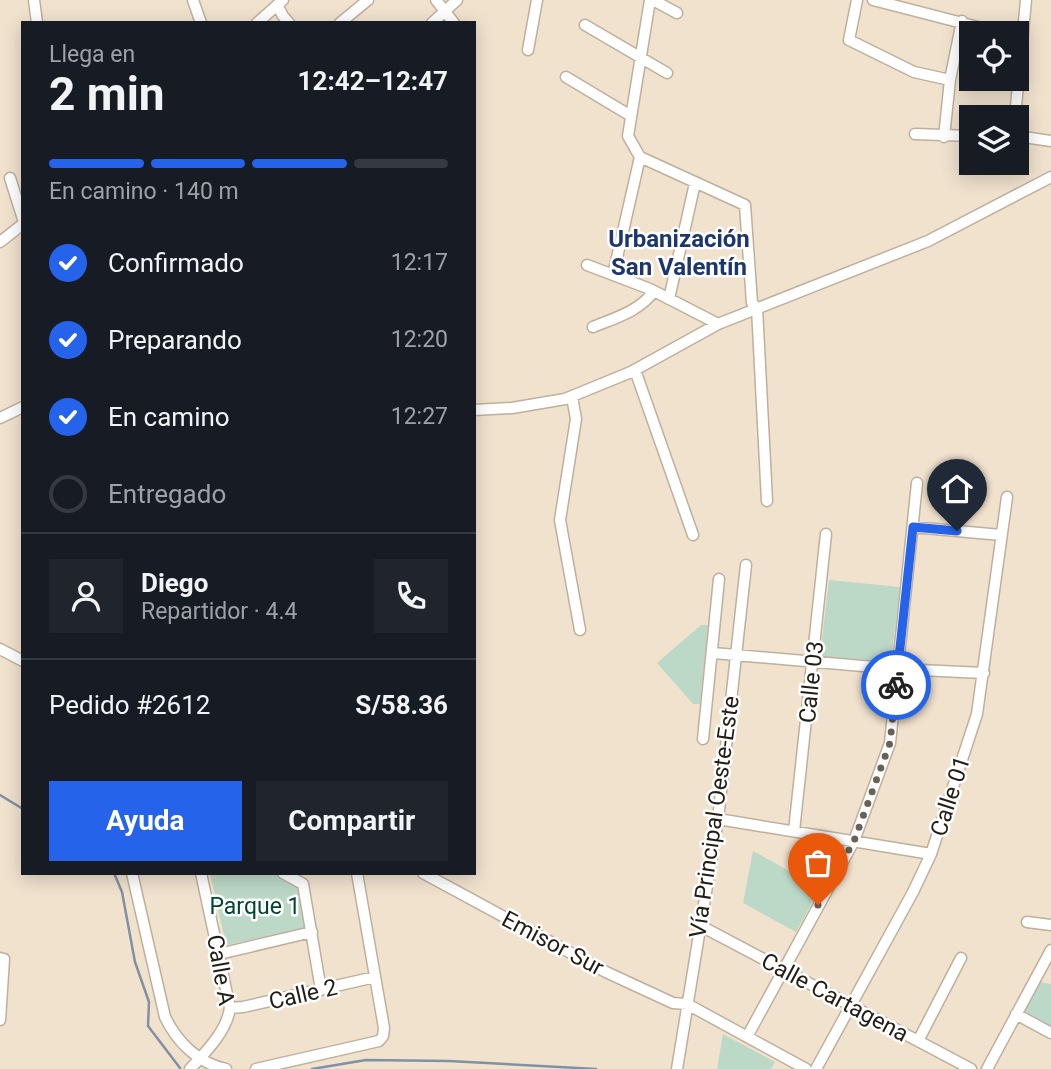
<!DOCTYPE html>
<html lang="es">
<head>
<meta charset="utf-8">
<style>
	:root { --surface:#171b24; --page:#20242c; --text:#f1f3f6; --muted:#9ea1a6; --line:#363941; --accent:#2563eb }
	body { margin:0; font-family:Roboto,sans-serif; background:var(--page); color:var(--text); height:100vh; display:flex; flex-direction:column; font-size:26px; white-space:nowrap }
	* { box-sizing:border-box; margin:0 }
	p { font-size:23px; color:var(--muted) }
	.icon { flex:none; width:38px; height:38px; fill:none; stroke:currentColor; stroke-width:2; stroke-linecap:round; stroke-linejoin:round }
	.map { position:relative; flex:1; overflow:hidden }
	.side { position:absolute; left:21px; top:21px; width:455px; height:854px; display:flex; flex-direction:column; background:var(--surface); border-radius:0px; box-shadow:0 4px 18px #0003 }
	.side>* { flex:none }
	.tools { position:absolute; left:959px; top:21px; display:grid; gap:14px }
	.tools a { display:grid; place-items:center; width:70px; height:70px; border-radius:0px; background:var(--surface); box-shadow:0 4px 18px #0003; font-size:35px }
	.pin { position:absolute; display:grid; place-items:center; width:60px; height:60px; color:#fff; margin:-72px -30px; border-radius:50% 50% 50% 0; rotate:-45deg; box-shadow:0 0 7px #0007 }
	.pin .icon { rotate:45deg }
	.courier { position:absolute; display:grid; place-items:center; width:70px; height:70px; margin:-35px; border:5px solid #2563eb; border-radius:50%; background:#fff; color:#222; box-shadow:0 2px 9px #0007 }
	.headline em { font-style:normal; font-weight:700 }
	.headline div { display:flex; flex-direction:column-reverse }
	.headline { display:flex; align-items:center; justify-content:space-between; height:119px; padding:0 28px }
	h1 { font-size:46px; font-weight:700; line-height:52px }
	.bar { display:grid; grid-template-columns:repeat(4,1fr); gap:10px 7px; align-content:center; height:84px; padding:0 28px }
	.bar i { height:9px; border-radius:5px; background:var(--line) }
	.bar .active { background:var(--accent) }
	.bar p { grid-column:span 4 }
	.line { display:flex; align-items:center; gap:18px; padding:0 28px; border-top:2px solid var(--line) }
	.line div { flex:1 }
	.round { display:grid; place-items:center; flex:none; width:74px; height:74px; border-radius:0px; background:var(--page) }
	ol { padding:0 28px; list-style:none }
	li { display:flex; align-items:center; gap:21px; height:77px }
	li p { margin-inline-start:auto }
	li .icon { padding:7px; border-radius:50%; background:var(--accent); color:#fff; stroke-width:4 }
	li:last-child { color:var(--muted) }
	li i { width:38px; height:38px; border:4px solid var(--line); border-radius:50% }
	.cta { display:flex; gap:14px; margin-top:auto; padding:14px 28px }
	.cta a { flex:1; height:80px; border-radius:0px; background:var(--accent); color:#fff; font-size:28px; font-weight:700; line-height:80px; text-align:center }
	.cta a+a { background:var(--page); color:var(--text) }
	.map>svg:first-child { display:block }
	.green { fill:#bcd8c7 }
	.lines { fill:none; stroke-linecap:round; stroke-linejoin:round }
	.stream { stroke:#8091a3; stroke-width:2.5 }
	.minor-casing { stroke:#beb09c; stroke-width:13 }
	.minor { stroke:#fff; stroke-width:10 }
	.done { stroke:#6a6156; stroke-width:7; stroke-dasharray:0 12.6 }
	.route { stroke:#2563eb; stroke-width:9 }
	.labels { text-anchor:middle; stroke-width:5; stroke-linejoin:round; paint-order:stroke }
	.street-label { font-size:23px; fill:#221c15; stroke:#fff }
	.park-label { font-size:23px; fill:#01472c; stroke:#fff }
	.neighbourhood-label { font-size:24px; font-weight:bold; fill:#1c376d; stroke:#fff }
</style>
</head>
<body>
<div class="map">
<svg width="1051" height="1069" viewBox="0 0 1051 1069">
	<rect width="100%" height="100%" fill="#f1e2ce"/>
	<!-- green -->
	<path class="green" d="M829,580L900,587L891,662L820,656Z
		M701,625H708L700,704H693L657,663Z
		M753,851L820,888L796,932L743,903Z
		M210,873H273L299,887L305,928L226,945Z
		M1040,982L1051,984V1026L1026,1012L1024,1007Z
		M723,1034L775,1062L771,1069H717Z"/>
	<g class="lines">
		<!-- stream -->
		<path class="stream" d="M0,795L23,809
			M114,873L122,892L135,962L149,1002L148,1026L180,1068
			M312,1069L366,1060L449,1061L596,1069"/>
		<defs>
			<path id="minor" d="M34,0L37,23
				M193,0L201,23
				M436,0L454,23
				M653,0L677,13
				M857,0L849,40L914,72L950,80
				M873,0L1001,33
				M277,5L283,16L289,23
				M257,23L283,0
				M340,23L368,0
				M432,23L457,0
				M585,25L667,73
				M528,50L537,0
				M566,77L631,116
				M1015,117L1026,0
				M915,134L971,136
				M1017,136L1051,141
				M944,137L950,80L962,21
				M640,157L745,205L752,303L757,308L767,501
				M10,178L23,219
				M0,242L23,224
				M587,265L650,289L718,324
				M613,275L640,157L628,136L650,0
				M669,299L695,183
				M593,327C615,318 640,311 654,291
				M635,370L693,535
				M572,397L576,419L560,520L580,630
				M474,410L512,408L565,399L631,372L718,324L928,241L1051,177
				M0,418L23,407
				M913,527L1001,535
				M0,649L23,661
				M713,653L897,669L984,673
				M703,739L719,579
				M718,819L931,854
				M794,831L826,534
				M132,873L165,1017C177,1042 198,1063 226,1069
				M283,873L303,884L321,990
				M423,873L606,972L673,1003L687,1004L806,1069
				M1027,922L1051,925
				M699,925L971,1069
				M219,954L312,932
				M0,958L4,959L0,1020
				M230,1008L243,1007L375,977
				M1016,1014L1051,1033
				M748,1035L854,841L890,743L917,483
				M918,1041L961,958
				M190,1069C205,1053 227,1031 230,1008L201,873
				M256,1069L379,1041L383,1036L384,1028L357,873
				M677,1069L718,819L746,565
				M816,1069L913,892L931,854L977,714L1007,497
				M987,1069L1051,950"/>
		</defs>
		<!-- minor casing -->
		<use href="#minor" class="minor-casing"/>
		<!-- minor -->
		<use href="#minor" class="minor"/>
	</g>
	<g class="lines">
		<!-- done -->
		<path class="done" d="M818,905L854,841L890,743L896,685"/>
		<!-- route -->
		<path class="route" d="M896,685L913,527L957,531"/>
	</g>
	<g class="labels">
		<!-- street labels -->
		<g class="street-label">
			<text transform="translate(811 682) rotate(-84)" y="8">Calle 03</text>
			<text transform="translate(950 796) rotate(-72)" y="8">Calle 01</text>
			<text transform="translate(714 817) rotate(-82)" y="8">Vía Principal Oeste-Este</text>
			<text transform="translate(553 943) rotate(28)" y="8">Emisor Sur</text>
			<text transform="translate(221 970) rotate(80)" y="8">Calle A</text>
			<text transform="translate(303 994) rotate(-13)" y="8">Calle 2</text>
			<text transform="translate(835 997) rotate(28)" y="8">Calle Cartagena</text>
		</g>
		<!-- park labels -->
		<g class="park-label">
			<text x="255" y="914">Parque 1</text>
		</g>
		<!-- neighbourhood labels -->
		<g class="neighbourhood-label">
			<text x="679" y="247">Urbanización<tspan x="679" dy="28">San Valentín</tspan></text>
		</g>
	</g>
</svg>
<div class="tools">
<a><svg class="icon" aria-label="locate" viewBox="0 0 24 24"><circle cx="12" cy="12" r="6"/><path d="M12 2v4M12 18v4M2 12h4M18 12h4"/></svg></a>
<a><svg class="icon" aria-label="layers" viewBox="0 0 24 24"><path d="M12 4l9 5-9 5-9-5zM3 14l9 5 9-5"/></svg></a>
</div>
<div class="pin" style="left:818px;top:905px;background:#ea580c"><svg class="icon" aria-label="bag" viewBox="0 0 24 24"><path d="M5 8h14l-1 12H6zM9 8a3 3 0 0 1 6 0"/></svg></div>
<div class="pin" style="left:957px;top:531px;background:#1f2937"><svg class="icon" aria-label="home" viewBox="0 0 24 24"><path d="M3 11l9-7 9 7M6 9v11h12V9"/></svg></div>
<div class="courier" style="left:896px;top:685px"><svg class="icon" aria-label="bike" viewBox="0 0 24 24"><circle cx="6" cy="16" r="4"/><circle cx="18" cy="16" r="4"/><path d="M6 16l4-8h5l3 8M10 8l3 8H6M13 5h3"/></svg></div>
<section class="side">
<div class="headline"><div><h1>2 min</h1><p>Llega en</p></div><em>12:42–12:47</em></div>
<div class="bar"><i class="active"></i><i class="active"></i><i class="active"></i><i></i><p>En camino · 140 m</p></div>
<ol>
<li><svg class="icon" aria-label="check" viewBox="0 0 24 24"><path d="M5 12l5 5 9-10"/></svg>Confirmado<p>12:17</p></li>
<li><svg class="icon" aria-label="check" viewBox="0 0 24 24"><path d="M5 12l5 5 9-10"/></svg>Preparando<p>12:20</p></li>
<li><svg class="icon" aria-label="check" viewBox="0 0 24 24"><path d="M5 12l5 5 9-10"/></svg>En camino<p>12:27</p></li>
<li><i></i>Entregado</li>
</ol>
<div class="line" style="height:126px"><a class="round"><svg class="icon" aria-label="person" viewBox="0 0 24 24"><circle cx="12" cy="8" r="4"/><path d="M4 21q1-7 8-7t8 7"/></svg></a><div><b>Diego</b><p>Repartidor · 4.4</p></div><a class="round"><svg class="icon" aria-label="phone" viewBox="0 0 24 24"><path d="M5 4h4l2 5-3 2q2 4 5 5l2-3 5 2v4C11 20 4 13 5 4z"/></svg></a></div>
<div class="line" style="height:91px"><div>Pedido #2612</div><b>S/58.36</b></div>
<div class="cta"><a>Ayuda</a><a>Compartir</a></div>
</section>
</div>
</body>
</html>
